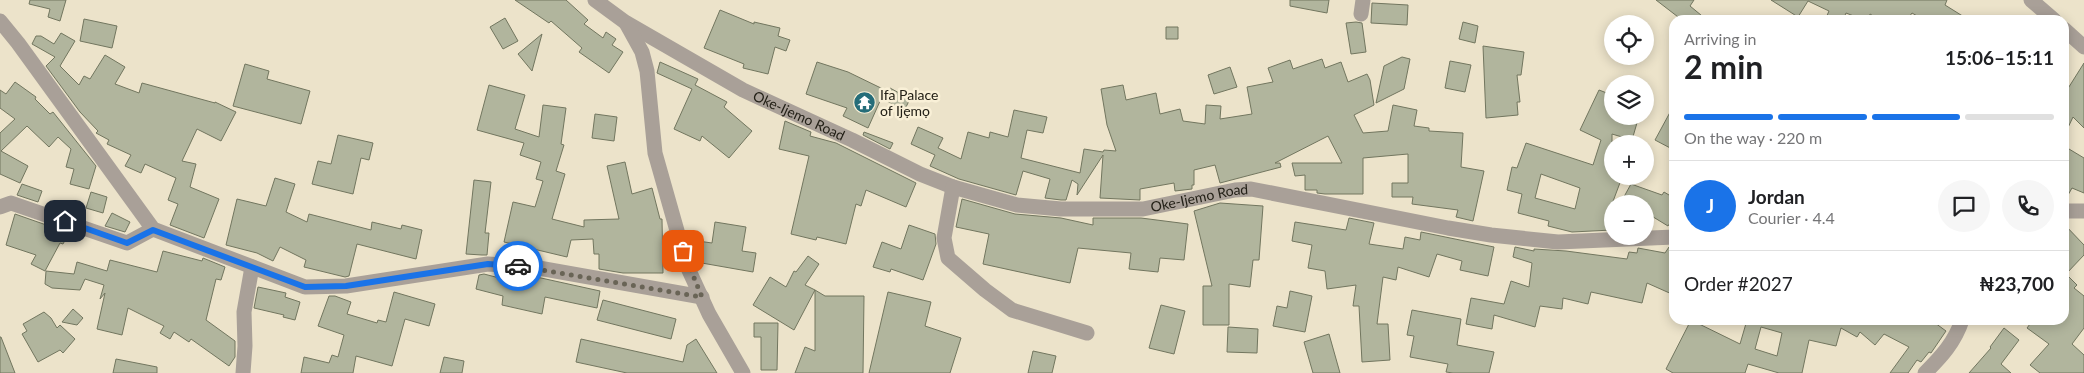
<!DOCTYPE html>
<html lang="en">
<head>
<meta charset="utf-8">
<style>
	:root { --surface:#fff; --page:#f6f6f6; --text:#202124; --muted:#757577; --line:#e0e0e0; --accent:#1a73e8 }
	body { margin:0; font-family:Lato,sans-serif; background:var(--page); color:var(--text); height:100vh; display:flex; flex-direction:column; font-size:19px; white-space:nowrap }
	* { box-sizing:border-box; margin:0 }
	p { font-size:16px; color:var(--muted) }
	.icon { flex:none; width:28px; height:28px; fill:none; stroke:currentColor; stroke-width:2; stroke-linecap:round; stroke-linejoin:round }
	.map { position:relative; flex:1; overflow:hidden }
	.details { position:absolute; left:1669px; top:15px; width:400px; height:310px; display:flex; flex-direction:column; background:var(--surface); border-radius:15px; box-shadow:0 2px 12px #0003 }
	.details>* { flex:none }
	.tools { position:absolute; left:1604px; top:15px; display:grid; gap:10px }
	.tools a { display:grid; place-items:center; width:50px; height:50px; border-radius:50%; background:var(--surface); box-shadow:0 2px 12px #0003; font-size:25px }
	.pin { position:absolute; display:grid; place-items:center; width:42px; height:42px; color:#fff; margin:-21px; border-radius:10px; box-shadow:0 2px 8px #0006 }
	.courier { position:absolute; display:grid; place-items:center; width:50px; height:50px; margin:-25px; border:4px solid #1a73e8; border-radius:50%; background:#fff; color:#222; box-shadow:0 1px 6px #0007 }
	.headline em { font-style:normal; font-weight:700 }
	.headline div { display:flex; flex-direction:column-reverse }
	.headline { display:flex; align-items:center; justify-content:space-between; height:85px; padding:0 15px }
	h1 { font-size:32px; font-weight:700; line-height:38px }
	.bar { display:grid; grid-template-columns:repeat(4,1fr); gap:8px 5px; align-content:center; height:60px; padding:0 15px }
	.bar i { height:6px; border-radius:4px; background:var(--line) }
	.bar .current { background:var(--accent) }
	.bar p { grid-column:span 4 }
	.line { display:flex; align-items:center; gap:12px; padding:0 15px; border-top:1px solid var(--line) }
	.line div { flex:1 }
	.round { display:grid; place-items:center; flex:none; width:52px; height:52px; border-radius:26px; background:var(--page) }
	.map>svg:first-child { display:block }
	.building { fill:#b1b59d; stroke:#72765f; fill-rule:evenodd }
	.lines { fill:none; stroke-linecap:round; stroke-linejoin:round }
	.minor { stroke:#a9a098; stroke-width:15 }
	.done { stroke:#696456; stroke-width:5; stroke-dasharray:0 9 }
	.route { stroke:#1a73e8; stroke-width:6 }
	.labels { text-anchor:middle; stroke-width:5; stroke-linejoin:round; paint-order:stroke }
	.poi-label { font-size:14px; fill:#232017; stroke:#f9f0d7; text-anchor:start }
	.street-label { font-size:14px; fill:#232017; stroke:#f9f0d7 }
</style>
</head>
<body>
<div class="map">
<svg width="2084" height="373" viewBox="0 0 2084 373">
	<rect width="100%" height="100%" fill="#ece3ca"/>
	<!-- building -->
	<path class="building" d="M30,0H66L60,21L48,17L50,9L29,4Z
		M515,0H566L588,20L584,24L603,38L606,32L616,39L612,45L623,52L609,73L579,52L582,48L551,21L549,23Z
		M1290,0H1329L1327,13L1290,6Z
		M1656,0H1694L1690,6L1707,20H1682Z
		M1771,0H1947L1945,5L1969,20H1924L1912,13L1907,20H1880L1870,14L1868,20H1864L1846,13L1843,20H1825L1829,11L1808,1L1798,17Z
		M1372,3L1408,5L1407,25L1371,23Z
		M720,10L754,24V22L780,28L778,36L790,40L786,51L775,47L768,74L743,68L744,64L704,48Z
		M505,18L518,41L503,49L490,27Z
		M84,19L117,26L112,48L80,41Z
		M1356,22L1362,23L1366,52L1351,54L1346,23Z
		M1463,22L1478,26L1475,43L1459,39Z
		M1166,27H1178V39H1166Z
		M61,33L75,41L60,66L79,85L84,76L90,79L105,55L125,67L115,84L139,93L142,83L215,103V102L236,112L221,141L197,129L182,161L196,164L190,187L219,199L204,238L170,225L178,204L168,200L176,178L145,164L141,173L125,166L131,155L107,144L109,140L96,133L98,131L80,112L46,66L55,57L32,44L36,36H41L54,44Z
		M542,34L532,71L518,54Z
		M1483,46L1524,52L1521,75H1517L1520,102H1517L1518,115L1486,118Z
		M1402,57L1410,59L1404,89L1376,103L1384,66Z
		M1322,59L1325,68L1341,62L1348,82L1367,74L1370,80L1374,105L1354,115L1363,133L1388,131L1393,105L1417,110L1414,126L1429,128V131L1463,133L1461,167L1484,171L1473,221L1456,217L1458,210L1412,204L1413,197H1392V183H1408V154L1363,158V194H1325L1317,193V190H1305V175L1295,176L1292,163H1342L1328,136L1275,163H1280L1281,167L1220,183L1215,165L1194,170V185H1192V189L1175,191L1174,183L1140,189V200L1100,198L1103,155L1077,195L1078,184L1072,180L1066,200H1061L1045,198L1050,179L1023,171L1016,195L959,179L930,166L935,155L911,144L918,127L943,138L938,148L961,159L968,132L989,138L990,132L1008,137L1014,110L1047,117L1043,133L1027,130L1021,158L1080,173L1084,149L1103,152L1104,150L1116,151L1107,125L1101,89L1123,85L1126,100L1156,93L1160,114L1180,109L1183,121L1205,124L1206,105L1221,106L1220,119L1252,114L1247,87L1273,82L1268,68L1290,60L1293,69Z
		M1450,61L1471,65L1465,92L1445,88Z
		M660,62L698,79L695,85L727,102L724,107L752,131L729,158L702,136L700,141L674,129L692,89L657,73Z
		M817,62L848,72L885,90L868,128L843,116L847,108L806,94Z
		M2084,63V128L2073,117L2064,136V88L2067,90Z
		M245,64L269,71L267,79L310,91L301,124L233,106Z
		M1230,67L1237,87L1214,94L1208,75Z
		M15,82L36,97L35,99L50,114L53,112L96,166L89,189L70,184L74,169L66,167L71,149L58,137L49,147L27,126L1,151L28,166L20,183L0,174V133L15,119L0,108V90L6,94Z
		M489,85L525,95L515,129L539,137L543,105L566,108L561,144L564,145L556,171L565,174L552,219L584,227V220L619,219L607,166L625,162L632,194L652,188L660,219H662L663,273H623L599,269V254H594L593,239L571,240L567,257L504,242L513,202L535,207L543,181L536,179L541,162L520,155L524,143L477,130Z
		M890,88L910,99L904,111L884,99Z
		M1599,90L1612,95V116H1639L1632,140L1612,134V177L1621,180L1612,204V230L1572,232L1548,226L1549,221L1518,213L1522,194L1507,190L1512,167L1517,168L1526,143L1593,165L1601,140L1580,130ZM1541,174L1580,188L1575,209L1535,198Z
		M1674,105V150L1655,140Z
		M595,114L617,117L614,141L592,138Z
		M785,121L811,132L810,136L836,143L916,183L906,207L866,190L861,206L856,204L846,244L817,237L816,240L791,234L809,156L779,149Z
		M864,132L893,143L890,149L863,135Z
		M338,135L373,143L369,160L361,158L353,194L312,184L318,161L331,164Z
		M2064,146L2084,158V193L2072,188L2064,202Z
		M275,178L295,184L286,212L307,222L309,214L371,230L372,222L401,229L402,225L422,230L416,259L357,244L349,276L345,277L304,267L306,260L280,247L273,261L257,253L226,245L237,199L266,206Z
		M474,180L491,182L485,233H489L487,255H482L466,254Z
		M22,184L42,191L38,202L17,195Z
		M1631,184L1662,195L1664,192L1674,198V217L1668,226L1645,212V204H1620Z
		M91,192L107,197L103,213L86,208Z
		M962,199L1015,214L1061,218L1093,225V218H1141L1188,224L1184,260L1160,258L1158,272L1129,269L1131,253L1078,248L1070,283L983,264L989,234L956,227Z
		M1220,203L1263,206L1259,260H1253L1250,287L1229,284V325H1203V286H1212L1194,211Z
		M112,213L130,222L125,232L105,226Z
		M15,214L69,233L63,244L60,243L45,271L31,264L36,255L6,245Z
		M1349,218L1374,223L1369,244L1403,249L1405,237L1420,240L1421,232L1494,247L1488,276L1460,270L1462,261L1437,254L1429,277L1398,267L1396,280L1383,277L1377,324H1388L1390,360L1362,362L1359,306H1353L1356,285L1327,289L1325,271L1308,268L1312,245L1292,241L1295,222L1346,230Z
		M715,222L746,227L742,251L756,253L753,272L696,262L698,241L712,243Z
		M2064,224L2084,245V255L2066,274L2077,285L2074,288L2084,296V328L2072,344L2084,355V373H2040L2030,365L2049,344L2027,328L2033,320H2064Z
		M909,225L935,234L936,244L923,280L891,269L890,272L873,267L882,242L901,249Z
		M1674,246V295L1647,283L1642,303L1591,292L1588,304L1563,298L1562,309L1540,306L1535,327L1494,315L1492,329L1466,324L1471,298L1504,304L1511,281L1529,287L1532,263L1513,257L1515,247L1534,251V249L1566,251L1627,259L1629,252L1637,253L1638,248L1665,253L1669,247Z
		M163,251L202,261L203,258L225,267L221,280L216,279L206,320L235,341V357L229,366L191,339L189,342L174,332L170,339L160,333L164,326L128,308L122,335L97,329L105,293L100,299L104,285L85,279L80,290L52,288L45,284L46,271L74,274L77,262L107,271L110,260L157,272Z
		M808,256L819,264L805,285L815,290L794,330L753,305L770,277L786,287L794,271L796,272Z
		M484,274L507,280L508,275L532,276L600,291L597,308L545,297L542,314L502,305L503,296L476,289L479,275Z
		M258,287L286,293L285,297L300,302L295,320L283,317L284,315L254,308Z
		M815,290L825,296H864L863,373H795L805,347L815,351Z
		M1290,291L1312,296L1305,332L1273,326L1277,306L1287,308Z
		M394,292L435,304L429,326L405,319L392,366L356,356L353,373H301L304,357L329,363L332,355L338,357L344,335L318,326L329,296H335L351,302L347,314L377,323L378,320L386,322Z
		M888,292L931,302L925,326L961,338L950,373H869Z
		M603,300L676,319L671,339L597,320Z
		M1161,305L1185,311L1174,354L1149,348Z
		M73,309L83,318L77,325L62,322Z
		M1412,310L1461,319L1457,345L1494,352L1489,373H1453L1446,372L1448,364L1410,357L1414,336L1407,335Z
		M44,312L51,318L57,328L60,325L75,339L63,353L60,350L38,362L22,334L27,331L23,324Z
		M1691,320L1740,344L1747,320H1931L1946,331L1931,353L1929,352L1921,362L1917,360L1908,373H1890L1909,347L1884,334L1875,345L1860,332L1857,337L1841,328L1836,346L1809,340L1802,373H1779L1748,364L1745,373H1673L1666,369ZM1761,327L1782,333L1777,356L1755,349Z
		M754,323H778L777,370H761V337H754Z
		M1228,327L1258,329L1257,353L1227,352Z
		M2004,328L2019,340L2001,364L2011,373H1969L1991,348L1990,347Z
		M1329,334L1340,373H1313L1304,342Z
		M0,337H1L15,373H0Z
		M581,339L683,362L687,345L696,339L717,373H627L576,362Z
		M1033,351L1056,356L1052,373H1028Z
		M444,357L464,361L462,373H440Z
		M116,359L157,367V373H113Z"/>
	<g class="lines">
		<!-- minor -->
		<g class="minor">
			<path id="s1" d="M595,0L625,22L743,90L852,140L920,174L953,187L1017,205L1061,209H1143L1235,190L1251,189L1448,228L1491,235L1558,242L1674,237"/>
			<path d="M2031,0L2054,20"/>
			<path d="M1361,14L1363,0"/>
			<path d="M0,21L18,43L153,229L305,287L346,286L488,264L533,267L702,297"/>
			<path d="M626,23L642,52L647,71L655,153L687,266L709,314L743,373"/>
			<path d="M2064,29L2084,47"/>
			<path d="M953,187L944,238L948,258L985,290L1012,310L1087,333"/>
			<path d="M0,207L11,203L127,243L153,229"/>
			<path d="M2064,211H2084"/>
			<path d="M243,373L245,346L244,312L252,267"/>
			<path d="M1925,373C1941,357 1955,342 1962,320"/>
		</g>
	</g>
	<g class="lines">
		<!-- done -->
		<path class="done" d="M518,266L702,297L683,251"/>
		<!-- route -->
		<path class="route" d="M65,221L127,243L153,230L305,287L346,286L488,264L518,266"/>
	</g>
	<!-- icons -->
	<defs>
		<symbol id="temple-disc" viewBox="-11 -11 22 22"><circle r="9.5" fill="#256d79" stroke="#f9f0d7"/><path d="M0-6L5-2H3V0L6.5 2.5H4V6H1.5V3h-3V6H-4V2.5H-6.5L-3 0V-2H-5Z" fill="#fff"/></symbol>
	</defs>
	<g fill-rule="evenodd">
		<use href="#temple-disc" x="852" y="90" width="25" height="25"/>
	</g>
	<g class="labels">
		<!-- poi labels -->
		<g class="poi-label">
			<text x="880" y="100">Ifa Palace<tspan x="880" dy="16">of Ijẹmọ</tspan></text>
		</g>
		<!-- street labels -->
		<g class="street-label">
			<text dy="5" stroke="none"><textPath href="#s1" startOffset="235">Oke-Ijemo Road</textPath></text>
			<text dy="5" stroke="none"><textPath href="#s1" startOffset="655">Oke-Ijemo Road</textPath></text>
		</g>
	</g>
</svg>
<div class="tools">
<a><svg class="icon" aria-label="locate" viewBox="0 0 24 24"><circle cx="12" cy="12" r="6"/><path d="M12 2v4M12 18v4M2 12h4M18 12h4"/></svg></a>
<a><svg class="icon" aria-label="layers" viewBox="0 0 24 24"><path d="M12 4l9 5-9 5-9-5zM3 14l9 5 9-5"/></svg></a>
<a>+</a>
<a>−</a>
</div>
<div class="pin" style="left:683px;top:251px;background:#ea580c"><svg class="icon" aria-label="bag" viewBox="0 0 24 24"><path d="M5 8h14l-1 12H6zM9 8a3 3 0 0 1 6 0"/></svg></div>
<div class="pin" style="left:65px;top:221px;background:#1f2937"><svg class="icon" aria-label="home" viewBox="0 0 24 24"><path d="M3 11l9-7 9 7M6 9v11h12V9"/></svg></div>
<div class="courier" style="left:518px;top:266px"><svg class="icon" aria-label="car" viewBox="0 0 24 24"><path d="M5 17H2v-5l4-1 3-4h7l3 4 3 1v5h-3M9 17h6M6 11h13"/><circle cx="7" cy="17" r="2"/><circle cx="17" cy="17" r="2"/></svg></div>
<section class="details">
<div class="headline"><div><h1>2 min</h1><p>Arriving in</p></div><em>15:06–15:11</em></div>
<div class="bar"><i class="current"></i><i class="current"></i><i class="current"></i><i></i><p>On the way · 220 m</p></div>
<div class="line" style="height:90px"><b class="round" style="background:var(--accent);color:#fff">J</b><div><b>Jordan</b><p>Courier · 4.4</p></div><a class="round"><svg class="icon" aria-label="chat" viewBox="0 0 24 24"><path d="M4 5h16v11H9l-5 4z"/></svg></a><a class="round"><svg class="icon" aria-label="phone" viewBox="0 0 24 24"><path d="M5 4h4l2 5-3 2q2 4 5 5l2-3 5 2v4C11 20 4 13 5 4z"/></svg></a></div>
<div class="line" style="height:65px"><div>Order #2027</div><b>₦23,700</b></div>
</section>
</div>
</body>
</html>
